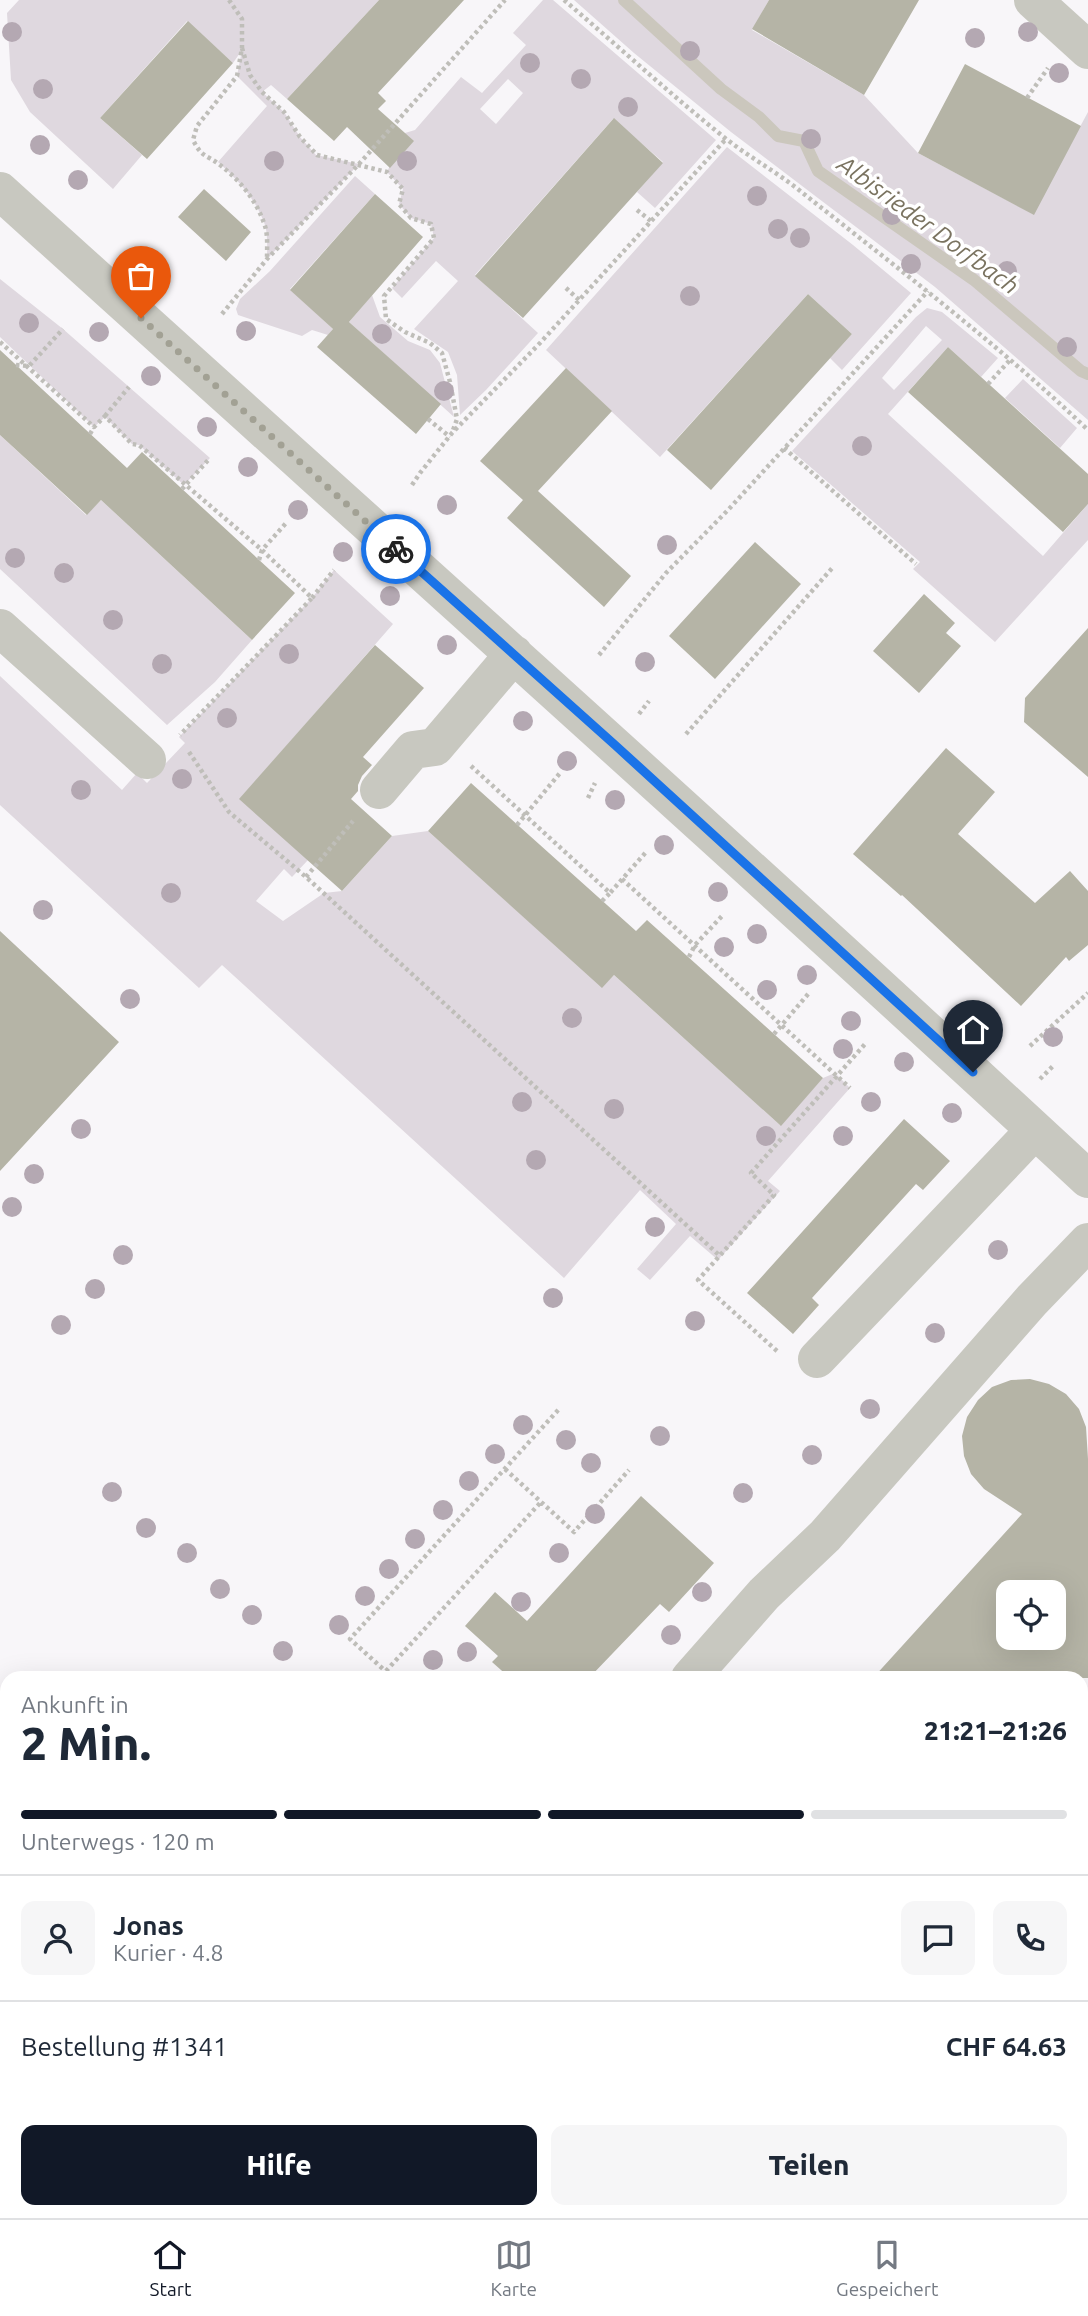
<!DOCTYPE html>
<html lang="de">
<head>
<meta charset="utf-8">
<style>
	:root { --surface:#fff; --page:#f6f6f7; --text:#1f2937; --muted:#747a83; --line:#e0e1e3; --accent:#111827 }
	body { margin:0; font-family:Ubuntu,sans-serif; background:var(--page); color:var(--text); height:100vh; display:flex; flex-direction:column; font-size:26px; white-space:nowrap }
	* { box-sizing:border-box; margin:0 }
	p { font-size:23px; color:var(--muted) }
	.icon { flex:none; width:38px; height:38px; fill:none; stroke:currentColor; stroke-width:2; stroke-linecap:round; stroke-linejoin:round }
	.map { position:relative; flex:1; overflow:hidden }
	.sheet { position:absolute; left:0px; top:1671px; width:1088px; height:548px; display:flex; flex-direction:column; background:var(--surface); border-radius:21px 21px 0 0; box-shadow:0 7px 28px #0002 }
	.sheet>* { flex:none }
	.buttons { position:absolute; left:996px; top:1580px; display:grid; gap:14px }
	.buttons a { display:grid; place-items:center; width:70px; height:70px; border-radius:14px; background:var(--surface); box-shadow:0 7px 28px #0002; font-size:35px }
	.pin { position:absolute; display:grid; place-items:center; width:60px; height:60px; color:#fff; margin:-72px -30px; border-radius:50% 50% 50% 0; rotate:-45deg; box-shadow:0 0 7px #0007 }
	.pin .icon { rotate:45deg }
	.courier { position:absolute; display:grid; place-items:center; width:70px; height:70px; margin:-35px; border:5px solid #1a73e8; border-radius:50%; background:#fff; color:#222; box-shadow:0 2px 9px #0007 }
	.overview em { font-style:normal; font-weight:800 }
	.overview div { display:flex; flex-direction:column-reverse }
	.overview { display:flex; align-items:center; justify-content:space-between; height:119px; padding:0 21px }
	h1 { font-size:46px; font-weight:800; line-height:52px }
	.bar { display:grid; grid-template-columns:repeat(4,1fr); gap:10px 7px; align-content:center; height:84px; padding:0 21px }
	.bar i { height:9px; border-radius:5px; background:var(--line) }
	.bar .current { background:var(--accent) }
	.bar p { grid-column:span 4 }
	.line { display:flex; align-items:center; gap:18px; padding:0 21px; border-top:2px solid var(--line) }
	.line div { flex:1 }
	.round { display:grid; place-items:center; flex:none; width:74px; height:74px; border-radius:14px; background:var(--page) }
	.button { display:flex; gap:14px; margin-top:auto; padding:14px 21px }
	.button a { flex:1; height:80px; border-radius:14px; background:var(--accent); color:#fff; font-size:28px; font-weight:800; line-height:80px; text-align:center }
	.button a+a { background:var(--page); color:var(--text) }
	.tab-bar { display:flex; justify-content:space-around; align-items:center; height:98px; border-top:2px solid var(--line); background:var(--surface); font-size:19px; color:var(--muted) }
	.tab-bar a { display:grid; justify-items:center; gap:4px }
	.tab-bar .current { color:var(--accent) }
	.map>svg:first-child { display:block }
	.green { fill:#dfd8df; fill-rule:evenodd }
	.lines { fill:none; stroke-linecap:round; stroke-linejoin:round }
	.stream { stroke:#cbc7bd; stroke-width:12 }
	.building { fill:#b5b4a6; fill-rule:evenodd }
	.path { stroke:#bfbeb9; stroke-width:4.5; stroke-dasharray:3.5 3.5; stroke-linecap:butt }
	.minor { stroke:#c8c8c0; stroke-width:38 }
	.tree { fill:#b4a8b2 }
	.done { stroke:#a2a194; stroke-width:7; stroke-dasharray:0 12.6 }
	.route { stroke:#1a73e8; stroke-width:9 }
	.labels { text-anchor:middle; stroke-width:7; stroke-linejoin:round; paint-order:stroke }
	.water-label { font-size:24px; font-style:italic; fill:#7a7360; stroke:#fff }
</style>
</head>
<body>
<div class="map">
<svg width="1088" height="2218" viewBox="0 0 1088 2218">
	<rect width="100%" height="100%" fill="#f8f6f9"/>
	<!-- green -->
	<path class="green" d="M19,0H379L287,99L271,85L262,92L284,112L300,137L316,155L359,164L267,259C267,249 268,235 265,225C256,199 238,180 218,162L267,106L237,76L242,50L233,63L187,21L100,118L142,155L113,189L30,112L11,80L7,13Z
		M543,0H553L716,140L655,208L637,192L663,162L613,119L475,275L538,333L486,390L460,415L457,375L448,352L414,329L458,281L436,261L402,298L392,288L434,238L431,224L411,218L399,204L403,189L387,172L405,133L415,130L461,77L482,93L526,45L513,33ZM508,79L523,93L496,124L480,109Z
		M574,0H621L678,51L624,0H769L752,30L864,95L918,153L1033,214L1088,112V420L935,287L731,132L634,53Z
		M727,147L853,245L911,293L842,370L830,358L852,334L808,294L660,457L546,350Z
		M355,176L375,194L290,289L333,329L328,335L312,330L302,336L238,315L236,309L240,299L270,271Z
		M0,279L63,329L210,458L184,485L139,445L132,444L105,417L94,427L0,337Z
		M372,295L380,317L408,341L430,350L440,363L454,417L349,322Z
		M927,308L942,312L998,358L981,377L948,347L888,414L1043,556L1088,504V540L995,642L913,569L920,562L792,451L916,317ZM926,326L942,340L894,390L882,378Z
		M1023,379L1077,428L1060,448L1005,398Z
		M0,435L86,515L101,500L252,640L215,682L167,725L0,569Z
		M334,570L393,624L240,799L308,860L292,877L284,869L256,901L283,921L324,893L342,891L392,836L428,831L602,987L614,975L780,1125L823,1078L835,1073L850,1088L768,1181L780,1191L718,1260L690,1236L650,1280L637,1269L676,1224L640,1190L564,1278L222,965L199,988L0,805V676L122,790L137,773L147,783L185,743L179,737L312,598Z"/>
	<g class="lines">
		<!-- stream -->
		<path class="stream" d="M624,0L721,89L759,117L778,136L804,141L818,171L974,280L1081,371L1088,374"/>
	</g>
	<!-- building -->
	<path class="building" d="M379,0H464L378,93L386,101L378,109L414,141L390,168L347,127L334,141L287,99Z
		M769,0H919L864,95L752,29Z
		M188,21L233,63L147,159L100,118Z
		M965,64L1081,126L1034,215L918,153Z
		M614,118L663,163L523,318L475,276Z
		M204,189L251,232L226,261L178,217Z
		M375,194L423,237L349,322L441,404L416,434L317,347L333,329L290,290Z
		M808,294L852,334L711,490L667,450Z
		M948,347L1088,474V504L1063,532L908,392Z
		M0,350L127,468L142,452L295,593L252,640L101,500L87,515L0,435Z
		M566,368L612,411L538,491L631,576L604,607L507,518L523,500L480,461Z
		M755,542L801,584L715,679L669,636Z
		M924,594L955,623L946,633L961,646L919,693L873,651Z
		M1088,628V777L1024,722L1025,698Z
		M375,645L424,688L363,757L372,765L362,776L358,785V791L351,799L392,836L342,891L239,799Z
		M946,748L995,792L958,834L1035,903L1070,871L1088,891V945L1069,961L1066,957L1021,1006L902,895L901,896L853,854Z
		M471,783L636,931L647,920L823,1078L781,1126L614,975L602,988L428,831Z
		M0,931L119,1042L0,1171Z
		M904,1119L950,1161L923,1190L916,1184L812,1298L819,1305L793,1334L747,1293Z
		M1030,1379L1049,1384L1066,1394L1079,1409L1086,1427L1088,1459V1678H873L1022,1514L984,1489L971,1474L964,1456L962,1436L967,1417L978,1400L992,1387L1011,1380ZM1008,1592H1054V1638H1008Z
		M641,1496L714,1563L669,1612L660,1604L589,1678H510L492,1662L498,1656L465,1626L495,1592L527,1621Z"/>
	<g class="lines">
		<!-- path -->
		<path class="path" d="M229,0L242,19V48L237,76L197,126L193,140C202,158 206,154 220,165C240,180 257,201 265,226C268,235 267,248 267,258
			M564,0C618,46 670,94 725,138C749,157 775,171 799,190C897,268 997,343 1088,430
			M242,48L250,75L262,92L284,112L300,137L317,155L387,172L403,189L399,204L411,218L431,224L434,238L384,296L386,319L405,332L430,343L442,353L450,382L457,419L452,433
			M1027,98L1048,68
			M637,210L651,221
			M566,288L579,300
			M222,314L267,259L359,164L505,0
			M0,342L94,427L105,416L132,444L139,445L262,550L312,598L180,735
			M16,365L29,366L63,329
			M988,384L1010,360
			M105,416L129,387
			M428,419L450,437
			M90,434L94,427
			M784,448L916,564
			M412,485L420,473L452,433L540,343L726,139
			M182,489L210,458
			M259,560L262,550L287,522
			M312,598L334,570
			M599,655L666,573L728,510L928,291
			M639,714L649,701
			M686,734L834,566
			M189,752L229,812L306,877L719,1255
			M471,766L610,893L647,851
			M588,798L595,783
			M517,825L560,773
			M306,877L353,821
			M622,879L850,1088
			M602,901L610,893
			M689,957L695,945L722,916
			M774,1034L809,993
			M1030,1046L1088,993
			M1040,1079L1053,1066
			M777,1351L698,1280L774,1195L751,1173L866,1043
			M505,1469L574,1532L629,1470
			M386,1671L541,1502
			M393,1678L350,1639L560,1408"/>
		<!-- minor -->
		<path class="minor" d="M1033,0L1088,50
			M0,191C363,520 729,846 1088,1179
			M0,628L147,760
			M379,790L413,750L435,747L514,654
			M817,1359L1035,1130
			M690,1678L764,1594L825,1536L1032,1300L1088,1242
			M0,2046H7
			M0,2129L7,2131
			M0,2176L7,2172
			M0,2207L7,2203
			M128,2212L134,2218
			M223,2212L231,2218
			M696,2212L704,2218
			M764,2212L771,2218
			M1082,2212L1088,2205
			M348,2218L353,2212"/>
	</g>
	<!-- trees -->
	<g class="tree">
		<circle cx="12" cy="32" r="10"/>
		<circle cx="1028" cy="32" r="10"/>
		<circle cx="975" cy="38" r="10"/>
		<circle cx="690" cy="51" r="10"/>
		<circle cx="530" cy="63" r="10"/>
		<circle cx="1059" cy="73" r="10"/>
		<circle cx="581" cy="79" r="10"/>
		<circle cx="43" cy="89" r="10"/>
		<circle cx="628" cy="107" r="10"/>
		<circle cx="811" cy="139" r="10"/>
		<circle cx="40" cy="145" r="10"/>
		<circle cx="274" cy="161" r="10"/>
		<circle cx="407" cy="161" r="10"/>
		<circle cx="78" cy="180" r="10"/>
		<circle cx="757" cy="196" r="10"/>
		<circle cx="892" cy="215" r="10"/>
		<circle cx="778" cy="229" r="10"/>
		<circle cx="800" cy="238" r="10"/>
		<circle cx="911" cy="264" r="10"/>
		<circle cx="1007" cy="271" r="10"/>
		<circle cx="690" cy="296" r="10"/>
		<circle cx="29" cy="323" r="10"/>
		<circle cx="246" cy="331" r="10"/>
		<circle cx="99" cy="332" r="10"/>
		<circle cx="382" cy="334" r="10"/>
		<circle cx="1067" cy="347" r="10"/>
		<circle cx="151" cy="376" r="10"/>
		<circle cx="444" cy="391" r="10"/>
		<circle cx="207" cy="427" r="10"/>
		<circle cx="862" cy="446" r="10"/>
		<circle cx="248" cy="467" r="10"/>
		<circle cx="447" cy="505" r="10"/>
		<circle cx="298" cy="510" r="10"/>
		<circle cx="667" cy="545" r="10"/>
		<circle cx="343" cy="552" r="10"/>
		<circle cx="15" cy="558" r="10"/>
		<circle cx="64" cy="573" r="10"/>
		<circle cx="390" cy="596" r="10"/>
		<circle cx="113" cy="620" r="10"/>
		<circle cx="447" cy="645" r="10"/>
		<circle cx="289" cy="654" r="10"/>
		<circle cx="645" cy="662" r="10"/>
		<circle cx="162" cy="664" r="10"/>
		<circle cx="227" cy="718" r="10"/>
		<circle cx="523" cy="721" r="10"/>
		<circle cx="567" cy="761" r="10"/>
		<circle cx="182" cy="779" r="10"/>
		<circle cx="81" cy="790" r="10"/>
		<circle cx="615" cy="800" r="10"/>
		<circle cx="664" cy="845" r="10"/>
		<circle cx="718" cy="892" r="10"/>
		<circle cx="171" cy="893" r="10"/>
		<circle cx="43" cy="910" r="10"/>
		<circle cx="757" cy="934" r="10"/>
		<circle cx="724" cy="947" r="10"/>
		<circle cx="807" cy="975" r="10"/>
		<circle cx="767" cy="990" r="10"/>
		<circle cx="130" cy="999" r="10"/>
		<circle cx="572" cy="1018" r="10"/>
		<circle cx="851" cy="1021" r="10"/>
		<circle cx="1053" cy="1037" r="10"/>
		<circle cx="843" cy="1049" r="10"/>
		<circle cx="904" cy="1062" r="10"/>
		<circle cx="522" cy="1102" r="10"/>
		<circle cx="871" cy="1102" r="10"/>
		<circle cx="614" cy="1109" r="10"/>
		<circle cx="952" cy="1113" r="10"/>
		<circle cx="81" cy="1129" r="10"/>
		<circle cx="766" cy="1136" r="10"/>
		<circle cx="843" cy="1136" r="10"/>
		<circle cx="536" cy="1160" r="10"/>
		<circle cx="34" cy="1174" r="10"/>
		<circle cx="12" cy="1207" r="10"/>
		<circle cx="655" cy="1227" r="10"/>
		<circle cx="998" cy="1250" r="10"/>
		<circle cx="123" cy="1255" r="10"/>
		<circle cx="95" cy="1289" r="10"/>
		<circle cx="553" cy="1298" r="10"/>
		<circle cx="695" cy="1321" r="10"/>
		<circle cx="61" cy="1325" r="10"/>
		<circle cx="935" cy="1333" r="10"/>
		<circle cx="870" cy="1409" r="10"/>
		<circle cx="523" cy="1425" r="10"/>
		<circle cx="660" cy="1436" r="10"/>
		<circle cx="566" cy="1440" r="10"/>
		<circle cx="495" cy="1454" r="10"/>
		<circle cx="812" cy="1455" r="10"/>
		<circle cx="591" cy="1463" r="10"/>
		<circle cx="469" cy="1481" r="10"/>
		<circle cx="112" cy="1492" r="10"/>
		<circle cx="743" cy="1493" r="10"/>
		<circle cx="443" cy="1510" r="10"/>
		<circle cx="595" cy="1514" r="10"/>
		<circle cx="146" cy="1528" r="10"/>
		<circle cx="415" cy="1539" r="10"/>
		<circle cx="187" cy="1553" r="10"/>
		<circle cx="559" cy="1553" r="10"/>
		<circle cx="389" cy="1569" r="10"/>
		<circle cx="220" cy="1589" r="10"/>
		<circle cx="702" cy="1592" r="10"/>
		<circle cx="365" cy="1596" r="10"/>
		<circle cx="521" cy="1602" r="10"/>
		<circle cx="252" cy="1615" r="10"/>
		<circle cx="339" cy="1625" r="10"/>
		<circle cx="671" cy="1635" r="10"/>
		<circle cx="283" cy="1651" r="10"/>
		<circle cx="467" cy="1652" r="10"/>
		<circle cx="433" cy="1660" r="10"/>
	</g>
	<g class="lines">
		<!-- done -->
		<path class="done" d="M141,318L396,549"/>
		<!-- route -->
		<path class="route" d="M396,549L615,745L973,1072"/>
	</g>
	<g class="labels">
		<!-- water labels -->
		<g class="water-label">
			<text transform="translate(928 225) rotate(36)" y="8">Albisrieder Dorfbach</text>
		</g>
	</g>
</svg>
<div class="buttons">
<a><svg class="icon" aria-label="locate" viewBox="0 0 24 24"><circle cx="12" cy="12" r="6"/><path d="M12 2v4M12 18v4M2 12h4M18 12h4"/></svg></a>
</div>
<div class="pin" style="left:141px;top:318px;background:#ea580c"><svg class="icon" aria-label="bag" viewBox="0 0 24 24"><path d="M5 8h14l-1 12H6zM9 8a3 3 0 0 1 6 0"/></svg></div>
<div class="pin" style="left:973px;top:1072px;background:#1f2937"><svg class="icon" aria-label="home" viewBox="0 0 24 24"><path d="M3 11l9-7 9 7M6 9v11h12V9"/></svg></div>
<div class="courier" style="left:396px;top:549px"><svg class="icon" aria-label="bike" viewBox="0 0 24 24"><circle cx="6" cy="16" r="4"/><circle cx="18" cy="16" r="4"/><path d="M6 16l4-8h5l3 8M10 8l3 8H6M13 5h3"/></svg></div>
<section class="sheet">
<div class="overview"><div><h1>2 Min.</h1><p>Ankunft in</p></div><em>21:21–21:26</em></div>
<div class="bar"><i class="current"></i><i class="current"></i><i class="current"></i><i></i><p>Unterwegs · 120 m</p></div>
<div class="line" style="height:126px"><a class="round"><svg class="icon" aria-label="person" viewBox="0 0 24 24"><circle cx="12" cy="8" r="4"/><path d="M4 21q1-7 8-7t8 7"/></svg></a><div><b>Jonas</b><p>Kurier · 4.8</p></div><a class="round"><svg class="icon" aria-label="chat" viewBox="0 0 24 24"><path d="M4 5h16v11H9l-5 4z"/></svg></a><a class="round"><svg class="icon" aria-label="phone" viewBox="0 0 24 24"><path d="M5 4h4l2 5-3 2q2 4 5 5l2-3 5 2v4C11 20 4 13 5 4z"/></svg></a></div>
<div class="line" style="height:91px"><div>Bestellung #1341</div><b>CHF 64.63</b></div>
<div class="button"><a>Hilfe</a><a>Teilen</a></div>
</section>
</div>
<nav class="tab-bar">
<a class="current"><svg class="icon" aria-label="home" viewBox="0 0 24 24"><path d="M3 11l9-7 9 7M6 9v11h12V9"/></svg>Start</a>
<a><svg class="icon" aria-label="map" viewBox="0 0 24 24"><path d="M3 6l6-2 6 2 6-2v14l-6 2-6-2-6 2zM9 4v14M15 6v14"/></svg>Karte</a>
<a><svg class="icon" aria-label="saved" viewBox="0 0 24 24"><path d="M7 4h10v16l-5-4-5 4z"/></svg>Gespeichert</a>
</nav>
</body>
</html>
